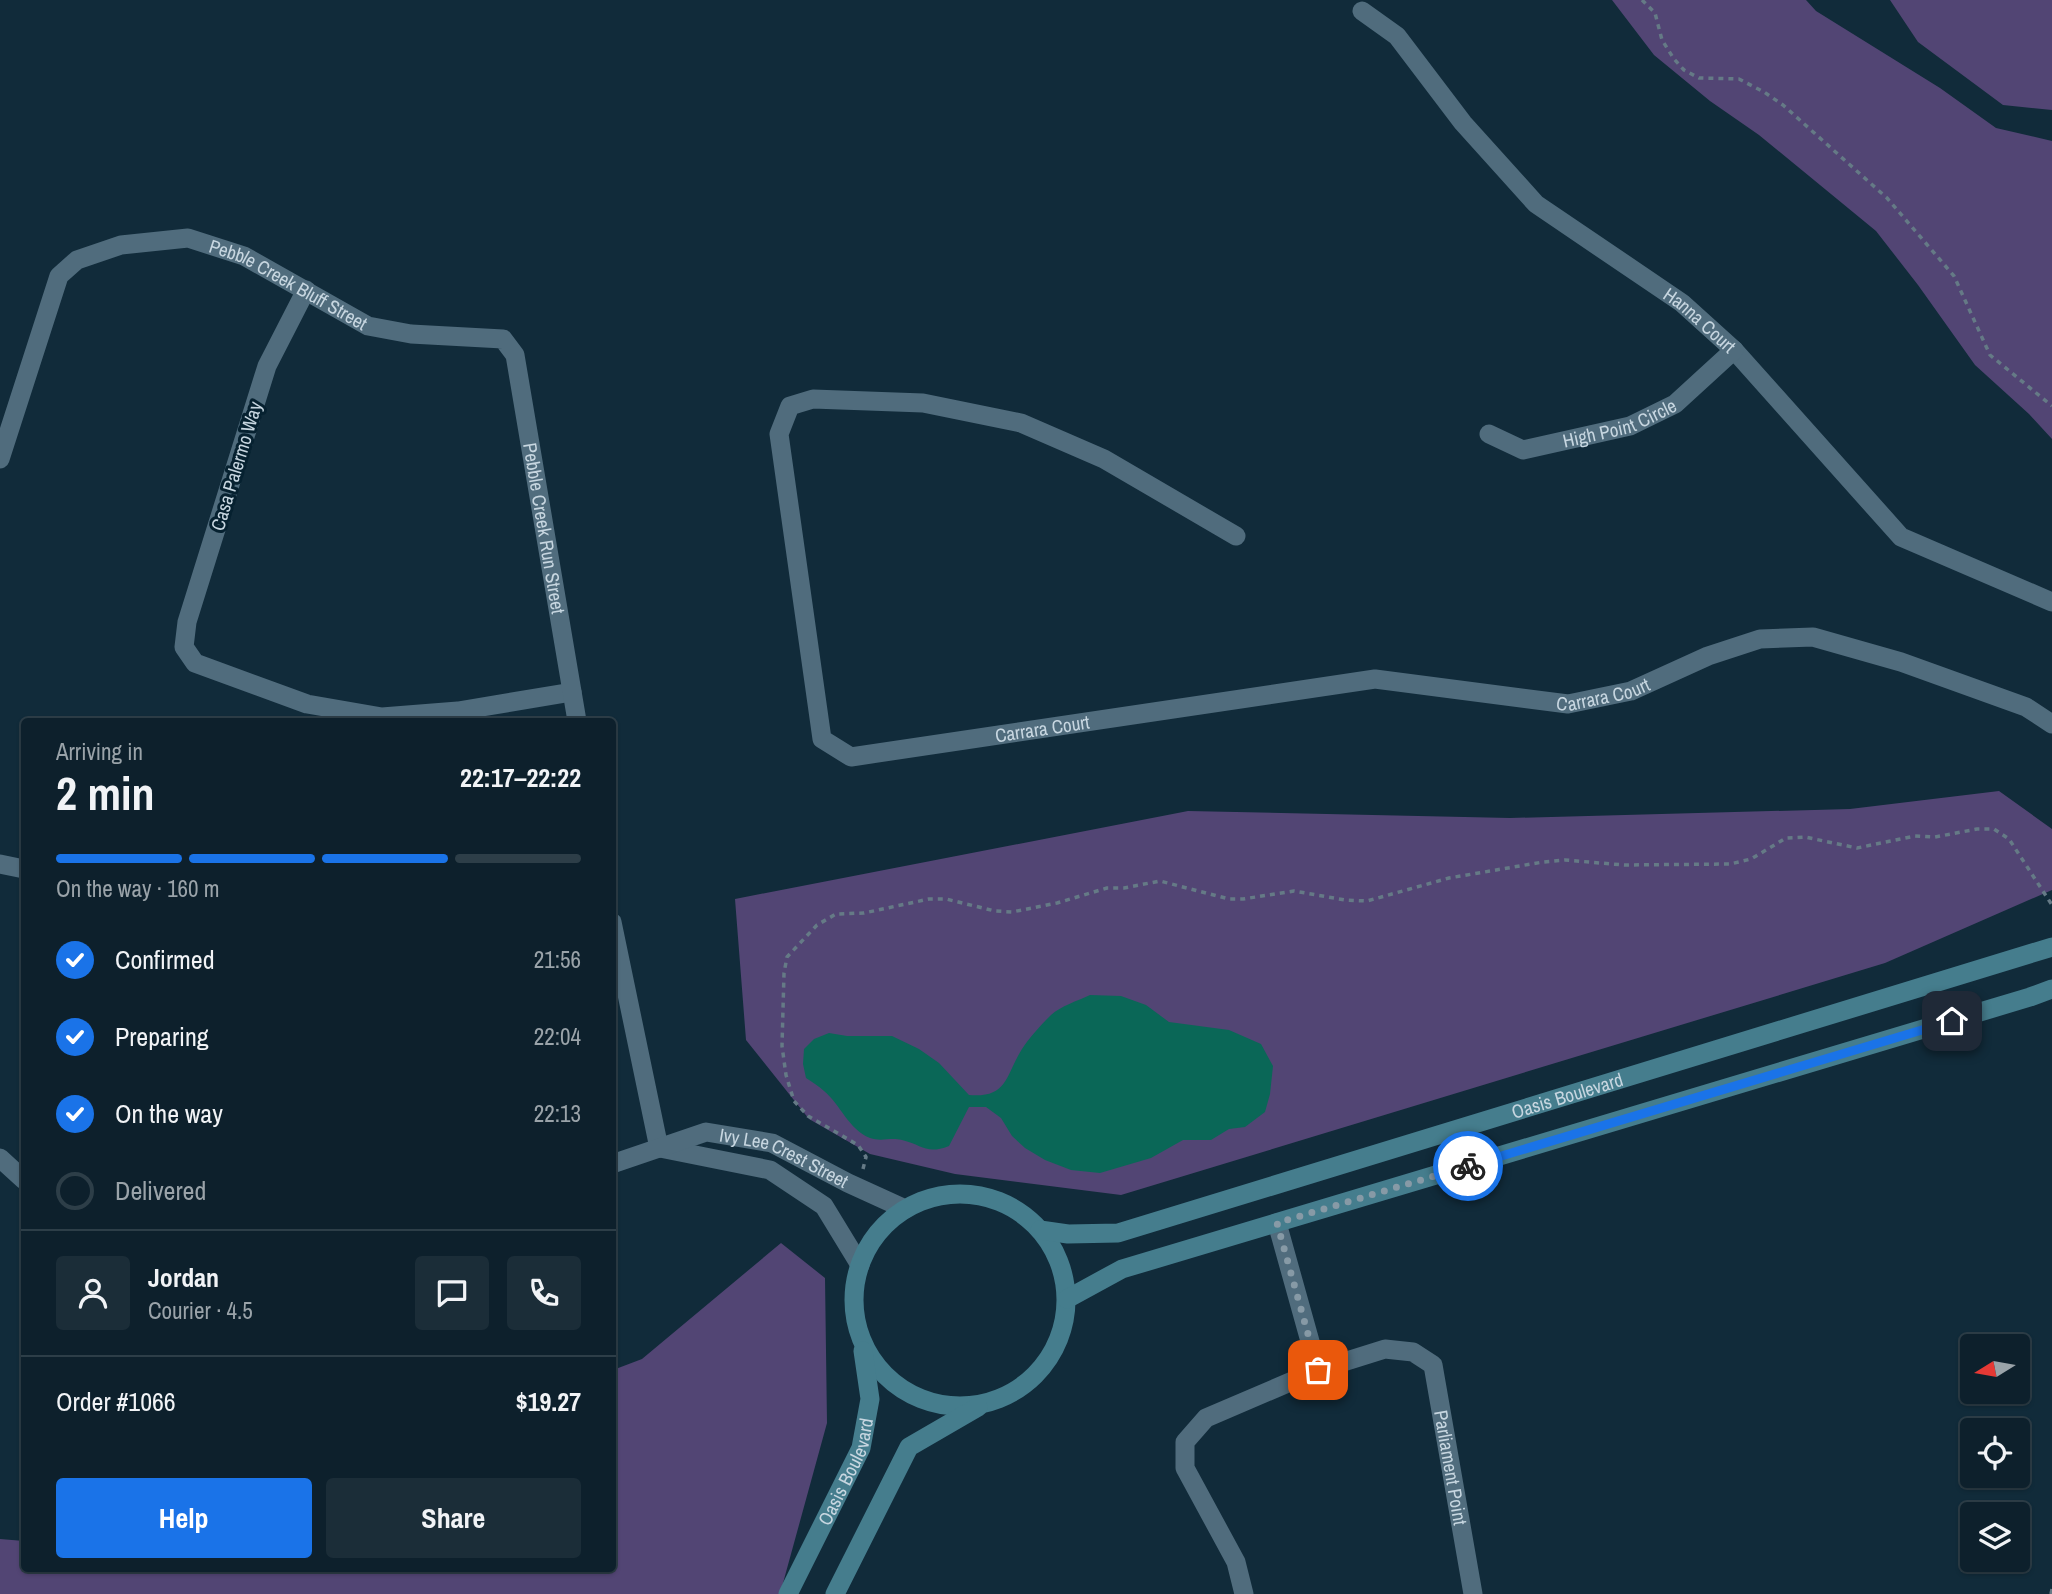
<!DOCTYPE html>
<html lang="en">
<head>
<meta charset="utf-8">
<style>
	:root { --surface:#0d202c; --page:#1b2d38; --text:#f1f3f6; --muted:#9aa3a9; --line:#2d3e48; --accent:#1a73e8 }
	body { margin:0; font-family:"Archivo Narrow",sans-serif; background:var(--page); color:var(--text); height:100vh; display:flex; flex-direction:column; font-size:26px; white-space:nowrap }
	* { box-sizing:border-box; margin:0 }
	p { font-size:23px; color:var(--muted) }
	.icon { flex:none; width:38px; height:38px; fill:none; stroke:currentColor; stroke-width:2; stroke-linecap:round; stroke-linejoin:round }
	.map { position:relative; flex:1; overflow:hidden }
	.details { position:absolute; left:21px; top:718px; width:595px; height:854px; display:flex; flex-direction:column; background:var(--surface); border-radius:7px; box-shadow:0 2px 5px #0004,0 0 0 2px var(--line) }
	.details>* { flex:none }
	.needle { width:46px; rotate:259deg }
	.buttons { position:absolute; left:1960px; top:1334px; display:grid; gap:14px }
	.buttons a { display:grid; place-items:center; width:70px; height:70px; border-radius:7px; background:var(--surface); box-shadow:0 2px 5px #0004,0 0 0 2px var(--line); font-size:35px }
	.pin { position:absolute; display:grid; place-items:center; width:60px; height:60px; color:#fff; margin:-30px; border-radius:14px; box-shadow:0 4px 10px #0006 }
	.courier { position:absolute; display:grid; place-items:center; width:70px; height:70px; margin:-35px; border:5px solid #1a73e8; border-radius:50%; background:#fff; color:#222; box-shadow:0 2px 9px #0007 }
	.overview em { font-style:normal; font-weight:700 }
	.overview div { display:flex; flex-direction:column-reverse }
	.overview { display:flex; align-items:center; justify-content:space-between; height:119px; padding:0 35px }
	h1 { font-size:46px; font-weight:700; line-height:52px }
	.bar { display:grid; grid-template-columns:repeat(4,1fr); gap:10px 7px; align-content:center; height:84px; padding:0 35px }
	.bar i { height:9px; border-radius:5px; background:var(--line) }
	.bar .current { background:var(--accent) }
	.bar p { grid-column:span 4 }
	.line { display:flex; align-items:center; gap:18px; padding:0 35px; border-top:2px solid var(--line) }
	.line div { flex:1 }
	.round { display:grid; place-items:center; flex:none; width:74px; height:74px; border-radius:7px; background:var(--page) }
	ol { padding:0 35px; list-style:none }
	li { display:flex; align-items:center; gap:21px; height:77px }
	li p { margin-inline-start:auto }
	li .icon { padding:7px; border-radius:50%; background:var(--accent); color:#fff; stroke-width:4 }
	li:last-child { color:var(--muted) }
	li i { width:38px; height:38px; border:4px solid var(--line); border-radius:50% }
	.action { display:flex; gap:14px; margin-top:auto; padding:14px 35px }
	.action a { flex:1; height:80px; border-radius:7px; background:var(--accent); color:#fff; font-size:28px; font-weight:700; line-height:80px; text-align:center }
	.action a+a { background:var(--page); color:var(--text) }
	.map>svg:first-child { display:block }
	.green { fill:#524574 }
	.water { fill:#0a6757 }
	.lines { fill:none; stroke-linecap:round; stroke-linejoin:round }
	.path { stroke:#657a86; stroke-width:3.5; stroke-dasharray:5 5; stroke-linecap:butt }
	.minor { stroke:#506c7d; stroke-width:19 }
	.tertiary { stroke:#506c7d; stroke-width:19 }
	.secondary { stroke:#457d8d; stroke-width:19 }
	.done { stroke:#879aa6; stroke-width:7; stroke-dasharray:0 12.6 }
	.route { stroke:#1a73e8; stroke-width:9 }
	.labels { text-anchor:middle; stroke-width:6; stroke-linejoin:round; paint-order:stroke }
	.street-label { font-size:19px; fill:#c7d6e0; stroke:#062130 }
</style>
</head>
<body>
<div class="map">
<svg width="2052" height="1594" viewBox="0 0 2052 1594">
	<rect width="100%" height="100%" fill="#112b3a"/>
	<!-- green -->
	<path class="green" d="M1612,0H1806L1816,11L1940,88L1996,128L2052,141V439L2029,414L1975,365L1918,285L1876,231L1759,135L1710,101L1654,55Z
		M1890,0H2052V110L2003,105L1918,42Z
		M1999,791L2052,829V890L1885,963L1121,1195L955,1174L870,1154L809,1119L746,1040L735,899L1188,811L1510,818L1850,809Z
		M781,1243L825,1278L827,1423L780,1594H0V1539L24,1541V1568H612L613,1370L642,1359Z"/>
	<!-- water -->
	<path class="water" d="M1090,995L1121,996L1146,1005L1169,1022L1229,1030L1261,1044L1273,1066L1270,1094L1265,1112L1245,1127L1229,1129L1211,1140H1183L1151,1158L1100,1173L1071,1170L1045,1160L1025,1148L1012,1136L1001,1118L986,1107H969L949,1146C926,1155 923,1145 902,1140C890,1137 882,1142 870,1138C848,1129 841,1105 824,1091C819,1086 812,1082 806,1078L803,1064L804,1049L814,1039L829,1033L847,1036H892L919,1049L939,1063L969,1095C1008,1098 1005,1076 1022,1049C1029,1038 1041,1025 1051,1015C1061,1006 1077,1001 1090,995Z"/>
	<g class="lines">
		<!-- path -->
		<path class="path" d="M1642,0L1655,13L1662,40L1674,59L1684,70L1699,78L1739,79L1764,92L1783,105L1887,198L1954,276L1990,355L2052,406
			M863,1169L866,1157L858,1145L808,1116L794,1101L786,1075L782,1046L784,973L787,957L817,925L836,914L864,913L929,899H946L995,911L1012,912L1057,903L1107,888H1124L1160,881L1229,899H1243L1294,891L1345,900L1367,901L1449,878L1543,862L1565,860L1624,865L1730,864L1751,859L1786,838L1805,837L1857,848L1915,836L1935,837L1977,829H1994L2009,839L2052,905
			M2051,1594L2052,1589"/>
		<!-- minor -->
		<g class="minor">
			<path id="s1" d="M1362,11L1397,36L1463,123L1536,204L1682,303L1734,350L1901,537L2052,602"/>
			<path d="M306,290L267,366L187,622L184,647L195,663L307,704L382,717L458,711L572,692"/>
			<path id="s2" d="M1489,434L1523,450L1630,426L1675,404L1734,350"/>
			<path id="s3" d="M0,459L59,276L77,260L121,245L188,238L244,256L368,326L411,334L503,339L515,355L577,721"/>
			<path id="s4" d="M1236,536L1104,459L1021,423L923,403L813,399L790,406L779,434L822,739L851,757L1375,679L1568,704L1631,691L1708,656L1760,639L1813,637L1901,662L2026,707L2052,724"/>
			<path d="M0,864L24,869"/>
			<path d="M612,922L659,1148"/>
			<path d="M1277,1223L1318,1370"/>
			<path id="s5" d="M1244,1594L1236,1562L1185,1468V1442L1206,1418L1318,1370L1385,1349L1413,1352L1433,1365L1473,1594"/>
		</g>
		<!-- tertiary -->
		<g class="tertiary">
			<path d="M660,1148L770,1170L824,1206L860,1265"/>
			<path d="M0,1158L24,1180"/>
			<path id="s6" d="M612,1164L706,1132L772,1143L848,1183L905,1209"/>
		</g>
		<!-- secondary -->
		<g class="secondary">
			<circle cx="960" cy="1300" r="106"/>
			<path id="s7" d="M1040,1230L1068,1234L1118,1233L2052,947"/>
			<path d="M1067,1299L1122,1269L2030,997L2052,989"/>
			<path id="s8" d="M788,1594L861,1448L870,1399L863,1351"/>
			<path d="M835,1594L909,1447L978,1407"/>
		</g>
	</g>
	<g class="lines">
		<!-- done -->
		<path class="done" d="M1318,1370L1277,1223L1468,1166"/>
		<!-- route -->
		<path class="route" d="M1468,1166L1952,1021"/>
	</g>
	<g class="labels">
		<!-- street labels -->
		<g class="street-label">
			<text dy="7" stroke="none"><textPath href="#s3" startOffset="441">Pebble Creek Bluff Street</textPath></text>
			<text dy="7" stroke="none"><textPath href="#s1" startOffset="462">Hanna Court</textPath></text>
			<text dy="7" stroke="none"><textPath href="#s2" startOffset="138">High Point Circle</textPath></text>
			<text transform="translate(236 466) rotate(-73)" y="7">Casa Palermo Way</text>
			<text dy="7" stroke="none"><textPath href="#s3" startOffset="863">Pebble Creek Run Street</textPath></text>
			<text dy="7" stroke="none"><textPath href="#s4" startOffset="1610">Carrara Court</textPath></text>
			<text dy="7" stroke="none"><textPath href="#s4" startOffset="1043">Carrara Court</textPath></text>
			<text dy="7" stroke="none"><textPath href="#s7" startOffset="548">Oasis Boulevard</textPath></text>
			<text dy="7" stroke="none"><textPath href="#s6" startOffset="182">Ivy Lee Crest Street</textPath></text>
			<text dy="7" stroke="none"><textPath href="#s5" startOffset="546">Parliament Point</textPath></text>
			<text dy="7" stroke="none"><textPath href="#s8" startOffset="136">Oasis Boulevard</textPath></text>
		</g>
	</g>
</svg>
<div class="buttons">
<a><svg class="needle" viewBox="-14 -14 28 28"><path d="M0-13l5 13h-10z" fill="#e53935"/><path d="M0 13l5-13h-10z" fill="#9aa3a9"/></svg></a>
<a><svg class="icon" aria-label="locate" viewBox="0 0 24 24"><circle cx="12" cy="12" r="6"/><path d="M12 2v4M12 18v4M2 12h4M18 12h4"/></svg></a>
<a><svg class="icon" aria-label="layers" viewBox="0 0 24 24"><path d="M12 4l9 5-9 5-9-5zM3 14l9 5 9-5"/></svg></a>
</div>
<div class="pin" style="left:1318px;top:1370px;background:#ea580c"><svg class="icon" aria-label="bag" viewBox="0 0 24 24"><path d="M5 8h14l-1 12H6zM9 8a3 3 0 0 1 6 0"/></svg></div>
<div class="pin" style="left:1952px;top:1021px;background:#1f2937"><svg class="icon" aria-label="home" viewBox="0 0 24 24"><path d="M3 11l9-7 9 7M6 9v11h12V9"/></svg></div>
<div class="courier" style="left:1468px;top:1166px"><svg class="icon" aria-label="bike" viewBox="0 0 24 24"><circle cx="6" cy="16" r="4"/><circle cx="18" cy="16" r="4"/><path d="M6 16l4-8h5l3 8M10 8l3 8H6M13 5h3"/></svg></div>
<section class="details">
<div class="overview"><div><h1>2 min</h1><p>Arriving in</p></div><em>22:17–22:22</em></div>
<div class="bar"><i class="current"></i><i class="current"></i><i class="current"></i><i></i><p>On the way · 160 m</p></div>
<ol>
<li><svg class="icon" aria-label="check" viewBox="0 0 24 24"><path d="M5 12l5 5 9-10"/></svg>Confirmed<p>21:56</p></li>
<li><svg class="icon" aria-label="check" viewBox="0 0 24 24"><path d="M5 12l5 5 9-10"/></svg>Preparing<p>22:04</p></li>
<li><svg class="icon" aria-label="check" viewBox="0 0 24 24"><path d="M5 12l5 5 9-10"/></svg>On the way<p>22:13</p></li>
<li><i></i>Delivered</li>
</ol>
<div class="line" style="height:126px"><a class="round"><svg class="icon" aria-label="person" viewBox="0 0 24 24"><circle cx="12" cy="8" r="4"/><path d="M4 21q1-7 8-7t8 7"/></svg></a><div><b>Jordan</b><p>Courier · 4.5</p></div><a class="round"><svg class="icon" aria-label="chat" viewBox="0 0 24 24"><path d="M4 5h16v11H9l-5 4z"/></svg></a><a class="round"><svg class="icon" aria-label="phone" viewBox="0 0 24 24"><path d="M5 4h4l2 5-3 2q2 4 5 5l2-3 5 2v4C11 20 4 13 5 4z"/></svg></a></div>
<div class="line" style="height:91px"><div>Order #1066</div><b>$19.27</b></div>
<div class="action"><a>Help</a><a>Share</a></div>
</section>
</div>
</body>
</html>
